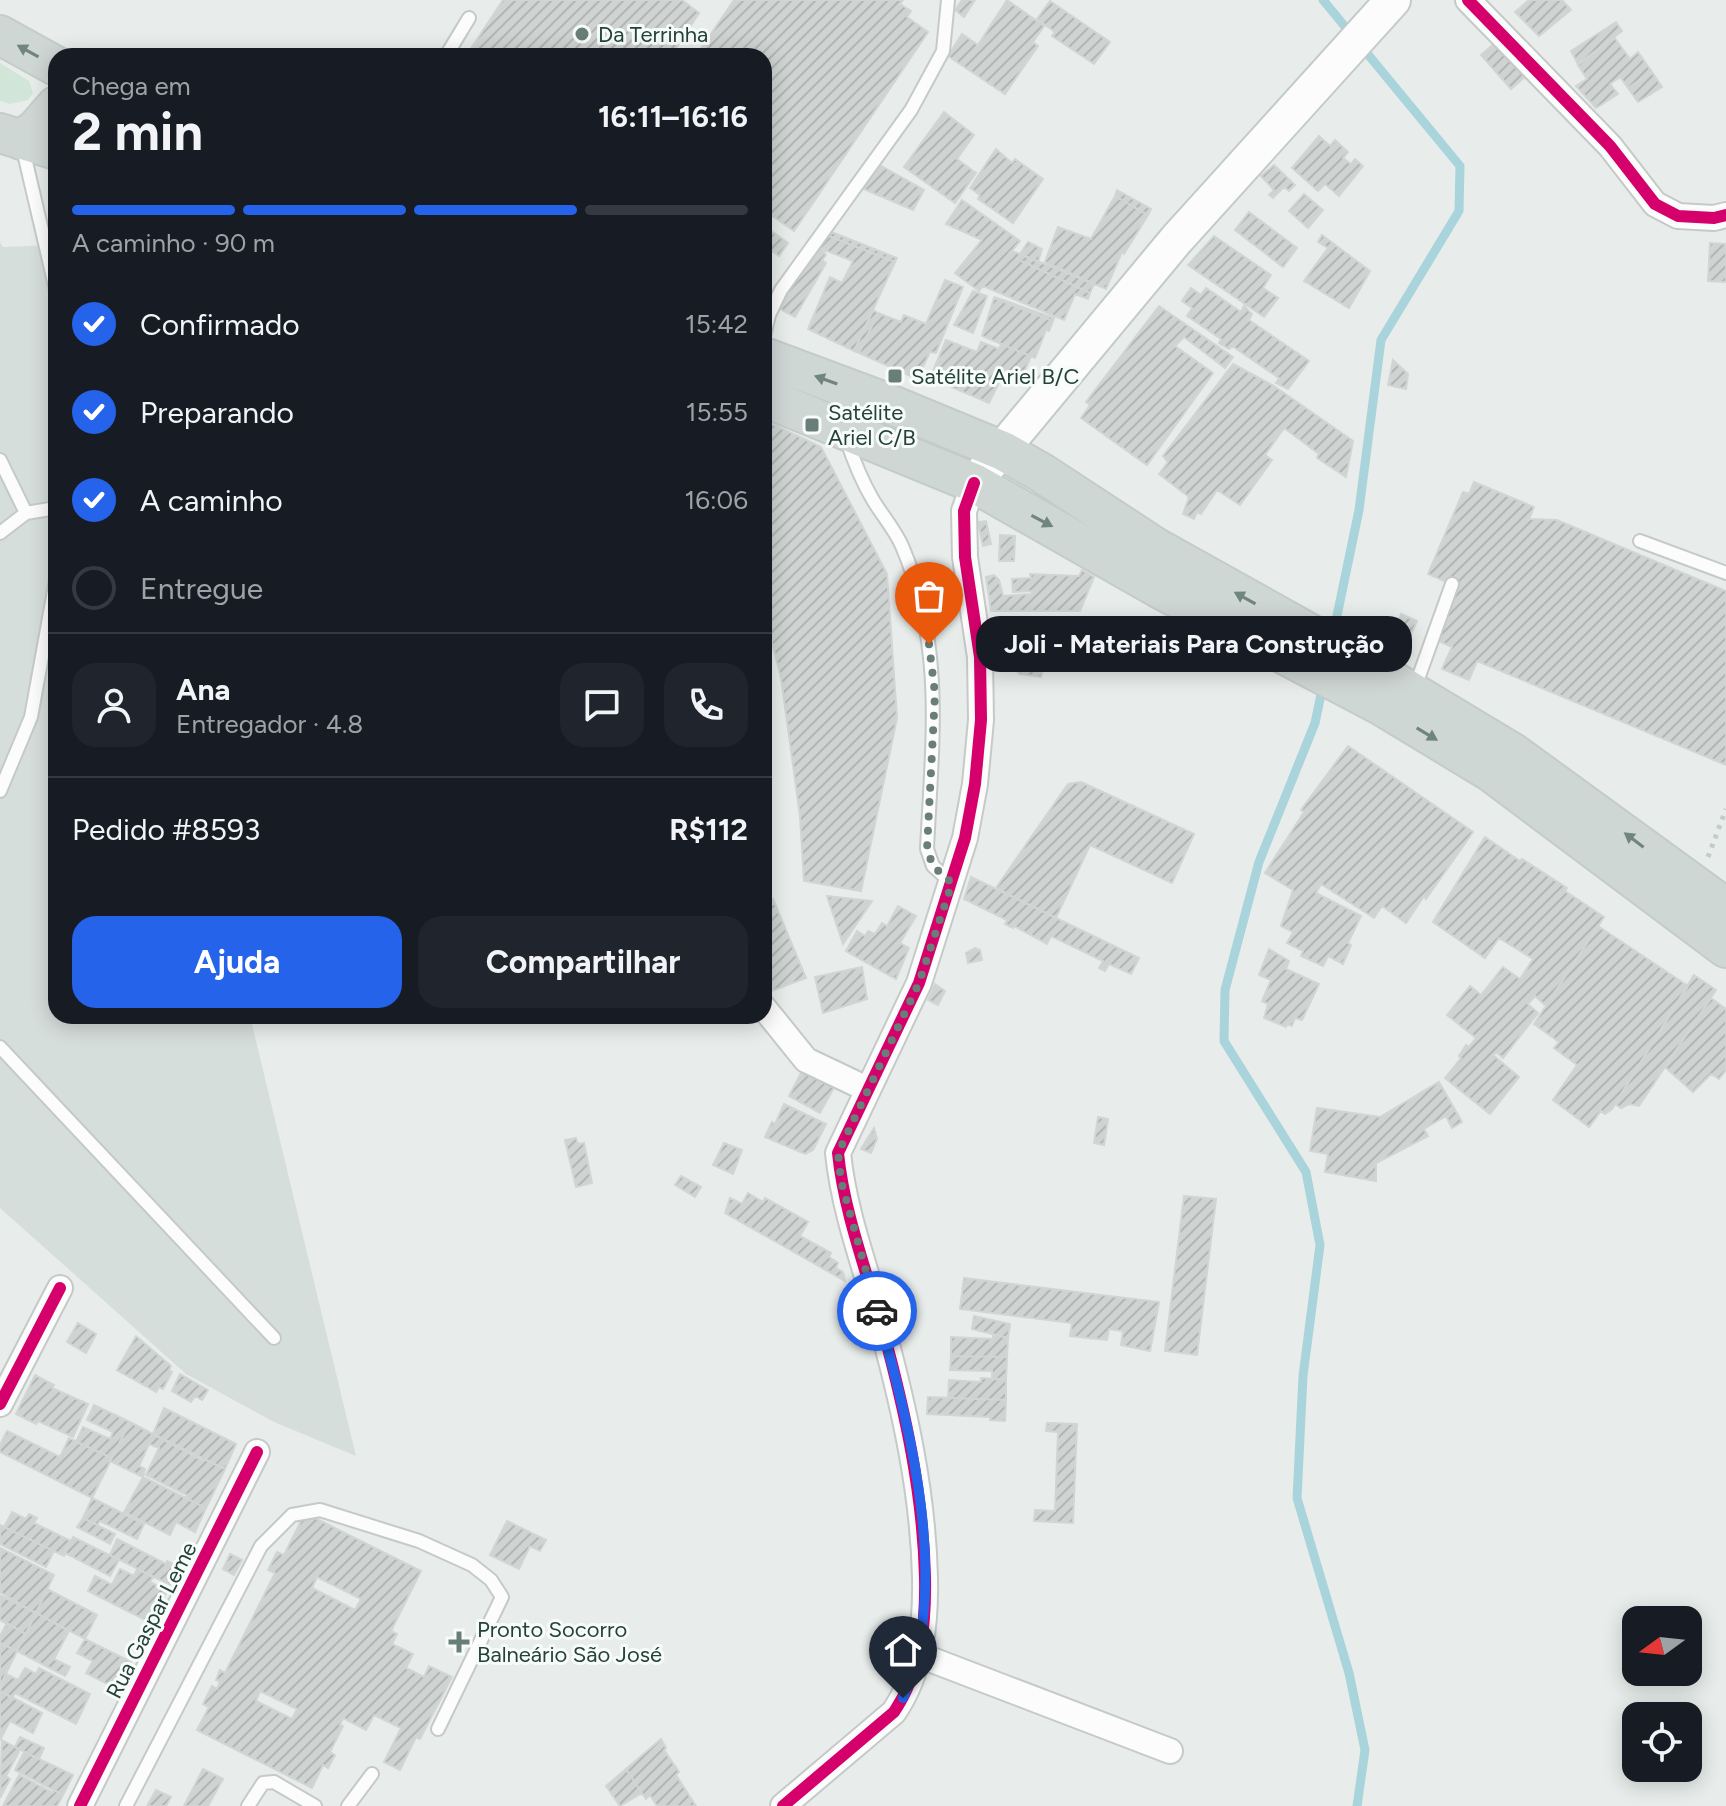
<!DOCTYPE html>
<html lang="pt">
<head>
<meta charset="utf-8">
<style>
	:root { --surface:#171b24; --page:#20242c; --text:#f1f3f6; --muted:#9ea1a6; --line:#363941; --accent:#2563eb }
	body { margin:0; font-family:Figtree,sans-serif; background:var(--page); color:var(--text); height:100vh; display:flex; flex-direction:column; font-size:30px; white-space:nowrap }
	* { box-sizing:border-box; margin:0 }
	p { font-size:26px; color:var(--muted) }
	.icon { flex:none; width:44px; height:44px; fill:none; stroke:currentColor; stroke-width:2; stroke-linecap:round; stroke-linejoin:round }
	.map { position:relative; flex:1; overflow:hidden }
	.panel { position:absolute; left:48px; top:48px; width:724px; height:976px; display:flex; flex-direction:column; background:var(--surface); border-radius:24px; box-shadow:0 4px 20px #0003 }
	.panel>* { flex:none }
	.needle { width:52px; rotate:255deg }
	.controls { position:absolute; left:1622px; top:1606px; display:grid; gap:16px }
	.controls a { display:grid; place-items:center; width:80px; height:80px; border-radius:16px; background:var(--surface); box-shadow:0 4px 20px #0003; font-size:40px }
	.pin { position:absolute; display:grid; place-items:center; width:68px; height:68px; color:#fff; margin:-82px -34px; border-radius:50% 50% 50% 0; rotate:-45deg; box-shadow:0 0 8px #0007 }
	.pin .icon { rotate:45deg }
	.courier { position:absolute; display:grid; place-items:center; width:80px; height:80px; margin:-40px; border:6px solid #2563eb; border-radius:50%; background:#fff; color:#222; box-shadow:0 2px 10px #0007 }
	.bubble { position:absolute; height:56px; border-radius:24px; background:var(--surface); box-shadow:0 4px 20px #0003; font-size:26px; font-weight:700; line-height:56px; text-align:center }
	.head em { font-style:normal; font-weight:700 }
	.head div { display:flex; flex-direction:column-reverse }
	.head { display:flex; align-items:center; justify-content:space-between; height:136px; padding:0 24px }
	h1 { font-size:52px; font-weight:700; line-height:60px }
	.bar { display:grid; grid-template-columns:repeat(4,1fr); gap:12px 8px; align-content:center; height:96px; padding:0 24px }
	.bar i { height:10px; border-radius:6px; background:var(--line) }
	.bar .active { background:var(--accent) }
	.bar p { grid-column:span 4 }
	.line { display:flex; align-items:center; gap:20px; padding:0 24px; border-top:2px solid var(--line) }
	.line div { flex:1 }
	.round { display:grid; place-items:center; flex:none; width:84px; height:84px; border-radius:24px; background:var(--page) }
	ol { padding:0 24px; list-style:none }
	li { display:flex; align-items:center; gap:24px; height:88px }
	li p { margin-inline-start:auto }
	li .icon { padding:8px; border-radius:50%; background:var(--accent); color:#fff; stroke-width:4 }
	li:last-child { color:var(--muted) }
	li i { width:44px; height:44px; border:4px solid var(--line); border-radius:50% }
	.action { display:flex; gap:16px; margin-top:auto; padding:16px 24px }
	.action a { flex:1; height:92px; border-radius:24px; background:var(--accent); color:#fff; font-size:32px; font-weight:700; line-height:92px; text-align:center }
	.action a+a { background:var(--page); color:var(--text) }
	.map>svg:first-child { display:block }
	.built { fill:#d6dedb }
	.green { fill:#d1e6d8 }
	.lines { fill:none; stroke-linecap:round; stroke-linejoin:round }
	.stream { stroke:#a9d4db; stroke-width:9 }
	.building { fill:url(#building-hatch); stroke:#d1d6d4; stroke-width:2; fill-rule:evenodd }
	.service-casing { stroke:#c5cac8; stroke-width:16 }
	.minor-casing { stroke:#c5cac8; stroke-width:28 }
	.secondary-casing { stroke:#c3cbc8; stroke-width:38 }
	.primary-casing { stroke:#c3ccc9; stroke-width:42 }
	.path { stroke:#c3ccca; stroke-width:5; stroke-dasharray:4 6; stroke-linecap:butt }
	.service { stroke:#fcfcfc; stroke-width:12 }
	.minor { stroke:#fcfcfc; stroke-width:24 }
	.secondary { stroke:#fcfcfc; stroke-width:34 }
	.primary { stroke:#cfd7d5; stroke-width:38 }
	.cycleway-casing { stroke:#f7fbf9; stroke-width:17 }
	.cycleway { stroke:#d6006c; stroke-width:12 }
	.oneway { fill:#718580 }
	.done { stroke:#697e78; stroke-width:8; stroke-dasharray:0 14.4 }
	.route { stroke:#2563eb; stroke-width:10 }
	.poi-dot { fill:#697e78; stroke:#f7fbf9; stroke-width:3 }
	.labels { text-anchor:middle; stroke-width:6; stroke-linejoin:round; paint-order:stroke }
	.poi-label { font-size:22px; fill:#24423a; stroke:#f7fbf9; text-anchor:start }
	.street-label { font-size:22px; fill:#24423a; stroke:#f7fbf9 }
</style>
</head>
<body>
<div class="map">
<svg width="1726" height="1806" viewBox="0 0 1726 1806">
	<defs>
		<pattern id="building-hatch" width="6" height="6" patternUnits="userSpaceOnUse" patternTransform="scale(2)"><rect width="6" height="6" fill="#cfd4d2"/><path d="M-1 1l2-2M0 6l6-6M5 7l2-2" fill="none" stroke="#b2b7b5"/></pattern>
	</defs>
	<rect width="100%" height="100%" fill="#e8edeb"/>
	<!-- built -->
	<path class="built" d="M0,242L3,247L56,245V1016H250L356,1456L274,1422L186,1374L0,1208Z"/>
	<!-- green -->
	<path class="green" d="M0,63L29,81L33,93L28,100L10,104L0,101Z"/>
	<g class="lines">
		<!-- stream -->
		<path class="stream" d="M1323,0L1460,166L1459,211L1381,340L1359,510L1333,635
			M1323,685L1315,723L1259,862L1225,990L1224,1041L1306,1172L1320,1245L1303,1376L1297,1498L1349,1673L1365,1750L1357,1806"/>
	</g>
	<!-- building -->
	<path class="building" d="M503,0H682L699,13L671,56H466Z
		M734,0H903L900,4L911,11L907,17L928,32L794,231L764,210V56H696Z
		M962,0H975L964,17L955,10Z
		M1007,0L1044,26L1033,42L1038,46L1005,94L948,56L962,34L978,45Z
		M1529,0H1562L1571,10L1539,36L1515,12Z
		M1050,1L1110,42L1094,64L1052,36L1055,32L1037,19Z
		M1616,22L1622,31L1578,64L1571,51Z
		M1614,37L1630,59L1638,52L1652,72L1628,88L1620,77L1610,84L1618,94L1596,108L1576,86L1587,79L1578,65Z
		M1496,42L1526,76L1511,89L1481,55Z
		M1652,72L1662,87L1638,102L1628,88Z
		M944,112L974,135L957,159L976,173L955,203L904,167Z
		M1319,136L1330,146L1335,140L1348,152L1343,158L1351,164L1355,159L1363,166L1339,196L1325,184L1318,191L1292,168Z
		M996,149L1012,163L1015,159L1043,179L1013,223L978,199L980,195L970,188Z
		M876,163L924,190L913,210L859,187Z
		M1274,165L1295,185L1289,191L1284,187L1273,198L1269,195L1274,190L1261,176Z
		M1117,190L1151,209L1148,215L1115,196Z
		M1304,194L1323,210L1308,228L1289,211Z
		M1115,196L1148,215L1124,254L1122,252L1106,289L1045,262L1058,227L1091,239Z
		M962,200L1020,241L979,291L955,273L982,240L946,224Z
		M1249,212L1297,248L1283,267L1235,230Z
		M829,231L897,258L895,262L826,235Z
		M773,232L788,243L779,256L764,245L767,237L769,238Z
		M826,235L895,262L854,351L808,329L830,277L842,283L853,261L822,249L826,255L822,260L826,263L795,317L776,307Z
		M1322,235L1370,271L1349,308L1304,281L1328,248L1318,242Z
		M1214,236L1271,275L1263,288L1278,298L1264,317L1188,265Z
		M1028,242L1042,249L1038,262L1020,254Z
		M1710,243L1726,244V282L1708,281Z
		M1011,251L1020,254L1017,259L1090,293L1088,299L1075,294L1064,320L983,286Z
		M1020,254L1094,284L1090,293L1017,259Z
		M945,280L963,287L936,353L930,352L917,379L859,353L878,313L901,322L904,315L926,324Z
		M1191,288L1201,295L1206,288L1241,312L1244,306L1252,314L1249,320L1309,361L1288,389L1276,383L1279,378L1232,346L1229,349L1219,343L1221,339L1187,316L1192,308L1182,301Z
		M973,291L987,296L973,333L954,325Z
		M994,297L1054,318L1053,321Z
		M994,298L1053,321L1049,331L1046,330L1035,358L982,336Z
		M1159,306L1233,357L1225,368L1184,337L1175,346L1213,373L1147,465L1081,418L1090,405L1086,402Z
		M873,310L878,313L859,353L854,351Z
		M946,340L977,352L981,342L999,349L1001,344L1031,356L1022,377L1005,370L989,403L930,378Z
		M1393,360L1408,374L1406,389L1388,385Z
		M1233,364L1274,386L1353,441L1346,477L1317,458L1319,454L1284,428L1265,455L1272,460L1240,505L1217,490L1201,514L1197,512L1194,519L1183,514L1189,497L1159,474L1168,462L1163,456Z
		M764,420L821,447L887,574L897,718L861,891L804,881L800,816L781,678L764,612Z
		M1474,482L1534,507L1529,519L1557,520L1726,591V765L1477,661L1469,680L1442,669L1452,647L1434,639L1456,586L1428,574L1463,492L1469,494Z
		M986,521L991,544L983,546L978,522Z
		M1000,535L1015,536L1014,561H999Z
		M1082,570L1094,577L1080,611H991L986,577L994,575L999,580L1003,596L1031,594L1032,591L1013,592L1012,579L1031,578L1030,574L1079,576Z
		M1401,614L1417,621L1410,637L1395,631Z
		M1013,626L1030,629L1028,638L1046,642L1042,657L1011,650Z
		M1012,650L1046,658L1041,677L1019,674V672L1007,669Z
		M1348,746L1473,832L1426,899L1424,896L1406,923L1382,906L1374,918L1321,884L1316,893L1361,916L1348,943L1351,945L1343,964L1328,956L1323,966L1301,956L1303,951L1287,943L1292,934L1295,933L1281,926L1293,890L1265,873L1304,812L1301,810Z
		M1081,782L1194,834L1172,883L1090,845L1056,918L996,888L1068,784Z
		M1485,837L1520,861L1522,859L1567,888L1565,891L1604,917L1546,1006L1535,996L1528,1004L1538,1013L1503,1058L1496,1052L1493,1055L1519,1077L1490,1114L1445,1078L1461,1058L1459,1056L1466,1045L1469,1047L1476,1038L1447,1015L1470,986L1481,995L1503,967L1520,979L1533,959L1499,938L1485,958L1433,922Z
		M971,877L1139,958L1131,974L1109,964L1105,971L1099,968L1103,961L1051,936L1047,944L1014,926L1013,928L1005,924L1007,920L964,899Z
		M827,896L872,901L843,944Z
		M773,899L806,978L769,992L764,980V902Z
		M898,906L916,916L900,943L909,948L896,979L846,951L857,931L865,936L868,931L875,934L882,923L887,926Z
		M1598,926L1688,986L1612,1109L1605,1114L1601,1111L1589,1127L1553,1100L1577,1065L1554,1048L1559,1042L1534,1024Z
		M975,948L980,950L982,960L968,963L966,953Z
		M1269,949L1289,961L1286,969L1319,984L1302,1020L1295,1018L1292,1026L1287,1024L1286,1027L1264,1018L1268,1004L1262,1001L1271,980L1259,975Z
		M862,967L867,999L823,1013L815,977Z
		M1694,975L1716,990L1639,1106L1629,1104L1621,1108L1615,1104Z
		M935,984L945,991L938,1005L928,1000Z
		M1711,998L1726,1009V1070L1719,1079L1711,1074L1693,1092L1665,1067Z
		M804,1067L836,1084L820,1113L789,1096Z
		M1439,1082L1462,1122L1452,1128L1446,1116L1424,1129L1428,1136L1376,1163V1181L1325,1172L1328,1154L1310,1151L1317,1108L1380,1117Z
		M784,1104L826,1124L813,1150L805,1154L765,1137L772,1122L775,1124Z
		M1098,1117L1108,1119L1104,1145L1094,1143Z
		M874,1128L877,1139L871,1153L861,1149Z
		M576,1138L578,1144L584,1143L592,1183L576,1187L565,1140Z
		M724,1143L742,1150L733,1174L713,1165Z
		M681,1176L701,1187L695,1197L675,1185Z
		M748,1193L763,1202L765,1198L808,1222L800,1236L831,1253L829,1257L838,1263L836,1268L843,1272L845,1281L725,1213L730,1198L742,1204Z
		M1184,1196L1216,1199L1197,1355L1165,1351Z
		M964,1278L1159,1302L1150,1351L1121,1345L1123,1331L1109,1329L1107,1340L1070,1336L1072,1323L960,1309Z
		M974,1316L1010,1324L1008,1338L972,1329Z
		M78,1323L96,1334L86,1353L67,1342Z
		M993,1334L1008,1338L1007,1357L951,1356V1337L993,1339Z
		M136,1336L171,1366L169,1370L172,1372L163,1389L159,1387L156,1392L117,1370Z
		M951,1356L1007,1357L1006,1380L992,1378V1371L950,1370Z
		M180,1374L208,1390L202,1400L195,1396L191,1402L172,1391Z
		M35,1375L54,1385L52,1388L88,1404L73,1437L38,1421L36,1424L16,1414Z
		M981,1378L1006,1380V1400L948,1398L949,1380L981,1382Z
		M928,1397L1006,1400L1005,1421L990,1420V1417L927,1414Z
		M94,1405L130,1422L112,1458L76,1442L83,1427L110,1439L113,1432L87,1420Z
		M164,1408L236,1444L225,1469L153,1434Z
		M130,1422L203,1461L204,1459L225,1469L206,1508L185,1498L187,1495L146,1475L159,1448L149,1444L139,1466L145,1469L143,1477L110,1461Z
		M1047,1423L1077,1424L1073,1523L1034,1521L1035,1510L1055,1511L1058,1432L1046,1431Z
		M7,1431L60,1457L69,1438L112,1458L92,1498L0,1452V1445Z
		M143,1477L206,1508L195,1532L176,1522L170,1535L124,1512Z
		M92,1498L144,1524L137,1539L100,1521L97,1525L83,1518Z
		M12,1512L26,1519L29,1514L37,1518L34,1523L71,1541L64,1556L4,1527Z
		M305,1513L421,1571L391,1631L397,1634L392,1644L413,1654L406,1668L424,1677L429,1666L452,1677L420,1739L416,1737L400,1770L384,1762L401,1728L374,1715L366,1730L343,1718L340,1725L343,1726L330,1752L335,1755L328,1768L323,1765L312,1788L197,1730L209,1707L203,1704L212,1686L217,1689L220,1682L216,1680L220,1670L225,1673L275,1573L268,1570L277,1552L284,1555ZM317,1577L361,1599L355,1610L312,1588ZM260,1691L297,1709L292,1719L256,1701Z
		M83,1518L115,1534L110,1544L77,1527Z
		M507,1521L546,1540L540,1551L530,1546L519,1569L490,1555Z
		M0,1525L54,1551L46,1567L0,1544Z
		M73,1537L119,1560L110,1576L65,1553Z
		M117,1539L166,1564L167,1561L179,1566L170,1585L110,1555Z
		M0,1548L54,1575L36,1613L0,1592Z
		M230,1554L242,1560L234,1575L223,1569Z
		M120,1569L134,1576L137,1569L153,1577L150,1582L167,1591L151,1623L88,1591L95,1576L112,1585Z
		M47,1589L97,1615L85,1639L36,1613Z
		M1,1596L36,1613L26,1634L0,1620Z
		M36,1613L69,1631L54,1659L70,1667L65,1676L17,1651Z
		M7,1623L26,1634L17,1651L0,1643V1636Z
		M85,1639L131,1662L117,1689L86,1673L93,1661L77,1653Z
		M0,1643L17,1651L0,1686Z
		M25,1668L36,1674L39,1668L90,1694L76,1724L15,1693L12,1698L0,1691L6,1674L18,1680Z
		M0,1691L42,1713L33,1733L10,1721L0,1740Z
		M20,1737L44,1748L39,1759L15,1747Z
		M661,1739L666,1748L664,1750L679,1772L676,1775L696,1806H657L650,1795L646,1799L626,1769Z
		M2,1740L20,1750L6,1776L10,1779L0,1798Z
		M24,1752L73,1775L63,1795L15,1770Z
		M203,1769L223,1779L208,1806H184Z
		M626,1769L642,1793L620,1806L606,1786Z
		M19,1775L53,1793L54,1790L63,1795L57,1806H3Z
		M156,1790L171,1797L166,1806H147Z"/>
	<g class="lines">
		<defs>
			<path id="service" d="M446,56L469,18
				M22,145L56,290
				M764,336L769,315L781,290L911,110L943,51L948,0
				M846,438C853,459 861,480 873,500C882,515 895,530 902,546C945,647 932,742 927,849L933,866L952,883
				M0,460L26,513
				M0,533L26,513L56,508
				M1640,541L1726,573
				M1414,690L1452,584
				M0,791L31,717L56,580
				M0,1047L274,1338
				M126,1806L261,1546L292,1515L320,1510L419,1541L472,1565L491,1580L502,1597L438,1729
				M248,1806L263,1783L274,1782L315,1806
				M348,1806L372,1774"/>
			<path id="minor" d="M1468,0L1610,146L1655,204L1678,216L1714,218L1726,215
				M764,1008L806,1060L867,1089
				M0,1404L60,1288
				M919,1655L1170,1751
				M80,1806L257,1452
				M783,1806L894,1712C921,1672 926,1624 925,1577C923,1493 905,1411 883,1330C867,1272 844,1213 838,1153L919,983L965,838L975,784L981,720L980,657L965,557L964,511L974,483"/>
			<path id="secondary" d="M974,483L1176,240L1393,0"/>
			<path id="primary" d="M0,35L56,66
				M0,133L56,150
				M21,140L36,129L56,106
				M764,357L882,401L1003,451L1042,473L1155,547L1370,667L1513,753L1726,908
				M764,397L974,483L1162,590L1382,706L1491,772L1726,948"/>
		</defs>
		<!-- service casing -->
		<use href="#service" class="service-casing"/>
		<!-- minor casing -->
		<use href="#minor" class="minor-casing"/>
		<!-- secondary casing -->
		<use href="#secondary" class="secondary-casing"/>
		<!-- primary casing -->
		<use href="#primary" class="primary-casing"/>
		<!-- path -->
		<path class="path" d="M1708,857L1726,809"/>
		<!-- service -->
		<use href="#service" class="service"/>
		<!-- minor -->
		<use href="#minor" class="minor"/>
		<!-- secondary -->
		<use href="#secondary" class="secondary"/>
		<!-- primary -->
		<use href="#primary" class="primary"/>
		<defs>
			<path id="cycleway" d="M1468,0L1610,146L1655,204L1678,216L1714,218L1726,215
				M0,1404L60,1288
				M80,1806L257,1452
				M783,1806L894,1712C921,1672 926,1624 925,1577C923,1493 905,1411 883,1330C867,1272 844,1213 838,1153L919,983L965,838L975,784L981,720L980,657L965,557L964,511L974,483"/>
		</defs>
		<!-- cycleway casing -->
		<use href="#cycleway" class="cycleway-casing"/>
		<!-- cycleway -->
		<use href="#cycleway" class="cycleway"/>
	</g>
	<!-- one-way arrows -->
	<defs><path id="oneway-solid" d="M-6-.8H1V-3.2L6.5 0L1 3.2V.8H-6Z" transform="scale(2)"/></defs>
	<g class="oneway">
		<use href="#oneway-solid" transform="translate(28 51) rotate(-151)"/>
		<use href="#oneway-solid" transform="translate(826 380) rotate(-160)"/>
		<use href="#oneway-solid" transform="translate(1042 521) rotate(28)"/>
		<use href="#oneway-solid" transform="translate(1245 598) rotate(-151)"/>
		<use href="#oneway-solid" transform="translate(1427 734) rotate(31)"/>
		<use href="#oneway-solid" transform="translate(1634 840) rotate(-143)"/>
	</g>
	<g class="lines">
		<!-- done -->
		<path class="done" d="M877,1311L841,1181L838,1153L919,983L952,883L933,866L927,849L935,694L929,644"/>
		<!-- route -->
		<path class="route" d="M877,1311C910,1423 952,1587 903,1698"/>
	</g>
	<!-- markers -->
	<g class="poi-dot">
		<circle cx="582" cy="34" r="8"/>
		<rect x="887" y="368" width="16" height="16" rx="4"/>
		<rect x="804" y="417" width="16" height="16" rx="4"/>
		<path d="M455 1630h8v8h8v8h-8v8h-8v-8h-8v-8h8z"/>
	</g>
	<g class="labels">
		<!-- poi labels -->
		<g class="poi-label">
			<text x="598" y="42">Da Terrinha</text>
			<text x="911" y="384">Satélite Ariel B/C</text>
			<text x="828" y="420">Satélite<tspan x="828" dy="25">Ariel C/B</tspan></text>
			<text x="477" y="1637">Pronto Socorro<tspan x="477" dy="25">Balneário São José</tspan></text>
		</g>
		<!-- street labels -->
		<g class="street-label">
			<text transform="translate(151 1620) rotate(-63)" y="8">Rua Gaspar Leme</text>
		</g>
	</g>
</svg>
<div class="controls">
<a><svg class="needle" viewBox="-14 -14 28 28"><path d="M0-13l5 13h-10z" fill="#e53935"/><path d="M0 13l5-13h-10z" fill="#9ea1a6"/></svg></a>
<a><svg class="icon" aria-label="locate" viewBox="0 0 24 24"><circle cx="12" cy="12" r="6"/><path d="M12 2v4M12 18v4M2 12h4M18 12h4"/></svg></a>
</div>
<div class="pin" style="left:929px;top:644px;background:#ea580c"><svg class="icon" aria-label="bag" viewBox="0 0 24 24"><path d="M5 8h14l-1 12H6zM9 8a3 3 0 0 1 6 0"/></svg></div>
<div class="pin" style="left:903px;top:1698px;background:#1f2937"><svg class="icon" aria-label="home" viewBox="0 0 24 24"><path d="M3 11l9-7 9 7M6 9v11h12V9"/></svg></div>
<div class="courier" style="left:877px;top:1311px"><svg class="icon" aria-label="car" viewBox="0 0 24 24"><path d="M5 17H2v-5l4-1 3-4h7l3 4 3 1v5h-3M9 17h6M6 11h13"/><circle cx="7" cy="17" r="2"/><circle cx="17" cy="17" r="2"/></svg></div>
<div class="bubble" style="left:976px;top:616px;width:436px">Joli - Materiais Para Construção</div>
<section class="panel">
<div class="head"><div><h1>2 min</h1><p>Chega em</p></div><em>16:11–16:16</em></div>
<div class="bar"><i class="active"></i><i class="active"></i><i class="active"></i><i></i><p>A caminho · 90 m</p></div>
<ol>
<li><svg class="icon" aria-label="check" viewBox="0 0 24 24"><path d="M5 12l5 5 9-10"/></svg>Confirmado<p>15:42</p></li>
<li><svg class="icon" aria-label="check" viewBox="0 0 24 24"><path d="M5 12l5 5 9-10"/></svg>Preparando<p>15:55</p></li>
<li><svg class="icon" aria-label="check" viewBox="0 0 24 24"><path d="M5 12l5 5 9-10"/></svg>A caminho<p>16:06</p></li>
<li><i></i>Entregue</li>
</ol>
<div class="line" style="height:144px"><a class="round"><svg class="icon" aria-label="person" viewBox="0 0 24 24"><circle cx="12" cy="8" r="4"/><path d="M4 21q1-7 8-7t8 7"/></svg></a><div><b>Ana</b><p>Entregador · 4.8</p></div><a class="round"><svg class="icon" aria-label="chat" viewBox="0 0 24 24"><path d="M4 5h16v11H9l-5 4z"/></svg></a><a class="round"><svg class="icon" aria-label="phone" viewBox="0 0 24 24"><path d="M5 4h4l2 5-3 2q2 4 5 5l2-3 5 2v4C11 20 4 13 5 4z"/></svg></a></div>
<div class="line" style="height:104px"><div>Pedido #8593</div><b>R$112</b></div>
<div class="action"><a>Ajuda</a><a>Compartilhar</a></div>
</section>
</div>
</body>
</html>
